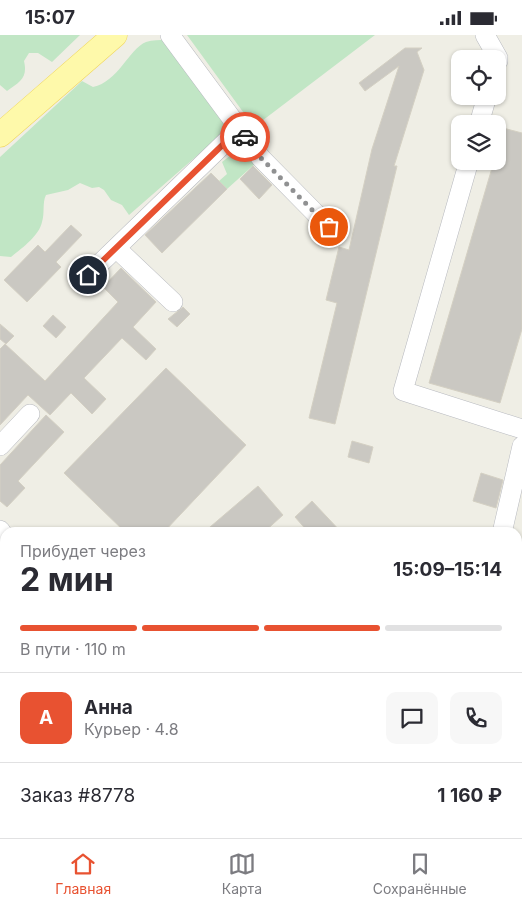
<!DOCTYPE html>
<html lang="ru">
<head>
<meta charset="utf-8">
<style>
	:root { --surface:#fff; --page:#f7f7f7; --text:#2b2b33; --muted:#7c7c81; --line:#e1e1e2; --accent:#e85231 }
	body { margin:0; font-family:Inter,sans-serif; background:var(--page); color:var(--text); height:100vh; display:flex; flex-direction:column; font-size:19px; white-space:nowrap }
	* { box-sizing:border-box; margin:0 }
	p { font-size:16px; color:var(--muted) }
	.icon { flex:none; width:28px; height:28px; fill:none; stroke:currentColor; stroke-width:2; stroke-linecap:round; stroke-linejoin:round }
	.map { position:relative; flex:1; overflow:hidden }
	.panel { position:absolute; left:0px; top:492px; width:522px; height:311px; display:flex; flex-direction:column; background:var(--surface); border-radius:15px 15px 0 0; box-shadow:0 1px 4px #0004 }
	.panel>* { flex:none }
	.buttons { position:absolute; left:451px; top:15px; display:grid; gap:10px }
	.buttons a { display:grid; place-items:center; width:55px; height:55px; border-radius:10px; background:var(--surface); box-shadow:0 1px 4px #0004; font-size:25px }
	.pin { position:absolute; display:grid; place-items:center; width:42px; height:42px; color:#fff; margin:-21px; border:2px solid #fff; border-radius:50%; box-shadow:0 1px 5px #0007 }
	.courier { position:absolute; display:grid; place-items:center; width:50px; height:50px; margin:-25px; border:4px solid #e85231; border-radius:50%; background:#fff; color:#222; box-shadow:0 1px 6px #0007 }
	.summary em { font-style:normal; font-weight:700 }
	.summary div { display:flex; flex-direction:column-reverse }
	.summary { display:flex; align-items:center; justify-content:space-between; height:85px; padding:0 20px }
	h1 { font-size:32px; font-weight:700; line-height:38px }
	.bar { display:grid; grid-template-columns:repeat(4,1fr); gap:8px 5px; align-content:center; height:60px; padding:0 20px }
	.bar i { height:6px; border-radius:4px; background:var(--line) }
	.bar .active { background:var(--accent) }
	.bar p { grid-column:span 4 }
	.line { display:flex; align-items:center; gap:12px; padding:0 20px; border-top:1px solid var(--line) }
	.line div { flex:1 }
	.round { display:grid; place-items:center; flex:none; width:52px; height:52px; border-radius:10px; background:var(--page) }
	.status { display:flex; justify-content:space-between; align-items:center; height:35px; padding:0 25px; background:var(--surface); direction:ltr }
	.status svg { height:14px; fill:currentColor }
	.dock { display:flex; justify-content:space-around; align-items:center; height:70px; border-top:1px solid var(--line); background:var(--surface); font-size:14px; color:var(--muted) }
	.dock a { display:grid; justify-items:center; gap:2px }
	.dock .active { color:var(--accent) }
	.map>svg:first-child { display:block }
	.green { fill:#c1e6c5 }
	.building { fill:#cac8c2; stroke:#d4d0c3 }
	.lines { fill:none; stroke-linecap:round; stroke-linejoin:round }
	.minor-casing { stroke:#b7b9bf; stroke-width:20 }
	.major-casing { stroke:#f1d65c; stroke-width:25 }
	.minor { stroke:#fff; stroke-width:19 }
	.major { stroke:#fef9aa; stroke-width:24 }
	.done { stroke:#909192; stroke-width:5; stroke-dasharray:0 9 }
	.route { stroke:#e85231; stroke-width:6 }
</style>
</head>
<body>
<div class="status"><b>15:07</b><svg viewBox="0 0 49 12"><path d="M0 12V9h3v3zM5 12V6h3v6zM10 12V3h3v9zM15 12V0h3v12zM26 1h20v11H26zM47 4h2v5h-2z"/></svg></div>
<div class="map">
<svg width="522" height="803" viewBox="0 0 522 803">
	<rect width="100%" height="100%" fill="#efeee5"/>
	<!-- green -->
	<path class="green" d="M0,0H80L52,27L38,18H29L24,26C28,43 20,47 7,56L0,50Z
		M187,0H375L254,92Z
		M166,5L231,91L129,180L122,170L111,165L104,155L99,152L92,153L80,148L68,155L46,160C42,168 45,178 42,187C39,201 22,213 11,222L0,221V122L82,46L93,52C118,47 129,14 146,7C152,5 160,5 166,5Z
		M242,116L248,118L257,127L227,154L219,146L227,139L222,127L235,117Z"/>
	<!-- building -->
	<path class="building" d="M405,13H422L417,17L424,35L394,131H397L335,389L309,383L337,268L326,265L339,212L349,215L372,114L399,31L365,56L359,48Z
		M503,93L522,98V294L500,368L429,348L494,126H498V112Z
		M253,131L272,150L259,164L240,144Z
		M211,138L227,154L162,218L145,200Z
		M71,190L82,200L56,227L61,232L27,267L4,245L38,210L45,217Z
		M121,233L156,267L133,292L156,314L146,325L122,303L84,343L106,364L92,379L71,358L50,380L28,360L0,390V314L5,309L45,346L118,267L103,252Z
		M183,272L190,279L177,292L168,284Z
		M53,280L66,292L56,303L43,291Z
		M0,289L14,301L6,309L0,304Z
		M166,333L246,410L163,498H126L64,438Z
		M46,380L64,397L18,446L25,453L7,472L0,466V430Z
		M352,406L373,412L369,428L348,422Z
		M481,438L503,445L496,473L473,466Z
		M258,451L283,480L263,498H203Z
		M312,466L342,498H309L295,482Z"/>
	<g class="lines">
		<defs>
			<path id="minor" d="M170,0L261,123L329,192
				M485,0L498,23V26
				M479,89L487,61
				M469,126L403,356L522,394
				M116,213L173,267
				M88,240L239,94
				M0,411L30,379
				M0,495L5,502
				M502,498L522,411
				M0,526L5,519
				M0,581L5,587
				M518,692L522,704
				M0,796L5,790
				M99,803L103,799"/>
			<path id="major" d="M0,100L115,0"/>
		</defs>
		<!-- minor casing -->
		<use href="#minor" class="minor-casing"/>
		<!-- major casing -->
		<use href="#major" class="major-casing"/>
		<!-- minor -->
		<use href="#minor" class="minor"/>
		<!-- major -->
		<use href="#major" class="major"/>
	</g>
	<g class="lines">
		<!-- done -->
		<path class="done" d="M245,102L261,123L329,192"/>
		<!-- route -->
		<path class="route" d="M88,240L239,94L245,102"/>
	</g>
</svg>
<div class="buttons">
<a><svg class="icon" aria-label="locate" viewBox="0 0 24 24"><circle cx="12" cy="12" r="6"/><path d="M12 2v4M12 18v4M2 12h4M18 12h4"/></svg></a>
<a><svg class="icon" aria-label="layers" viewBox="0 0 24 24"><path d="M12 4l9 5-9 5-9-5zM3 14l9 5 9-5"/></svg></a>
</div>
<div class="pin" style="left:329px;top:192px;background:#ea580c"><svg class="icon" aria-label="bag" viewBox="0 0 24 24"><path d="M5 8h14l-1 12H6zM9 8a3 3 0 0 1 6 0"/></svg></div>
<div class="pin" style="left:88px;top:240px;background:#1f2937"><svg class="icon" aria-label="home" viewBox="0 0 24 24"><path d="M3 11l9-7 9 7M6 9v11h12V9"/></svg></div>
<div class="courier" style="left:245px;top:102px"><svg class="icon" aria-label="car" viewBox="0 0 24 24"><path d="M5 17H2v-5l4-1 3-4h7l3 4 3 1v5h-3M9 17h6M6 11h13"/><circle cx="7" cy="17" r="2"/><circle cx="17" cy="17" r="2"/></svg></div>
<section class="panel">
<div class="summary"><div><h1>2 мин</h1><p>Прибудет через</p></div><em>15:09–15:14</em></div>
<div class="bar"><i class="active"></i><i class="active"></i><i class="active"></i><i></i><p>В пути · 110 m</p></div>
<div class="line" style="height:90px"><b class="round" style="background:var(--accent);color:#fff">А</b><div><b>Анна</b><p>Курьер · 4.8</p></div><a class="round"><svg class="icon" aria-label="chat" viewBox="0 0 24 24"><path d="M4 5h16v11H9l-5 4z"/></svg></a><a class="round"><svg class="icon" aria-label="phone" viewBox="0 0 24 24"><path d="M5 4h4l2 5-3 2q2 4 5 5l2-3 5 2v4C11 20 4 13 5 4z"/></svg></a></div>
<div class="line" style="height:65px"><div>Заказ #8778</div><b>1 160 ₽</b></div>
</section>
</div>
<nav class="dock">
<a class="active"><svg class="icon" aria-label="home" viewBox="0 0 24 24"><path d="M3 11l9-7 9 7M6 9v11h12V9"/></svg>Главная</a>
<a><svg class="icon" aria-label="map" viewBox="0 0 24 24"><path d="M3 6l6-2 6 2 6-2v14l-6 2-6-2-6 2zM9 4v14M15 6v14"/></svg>Карта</a>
<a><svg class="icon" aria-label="saved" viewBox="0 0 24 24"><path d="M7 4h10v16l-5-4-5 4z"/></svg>Сохранённые</a>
</nav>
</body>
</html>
